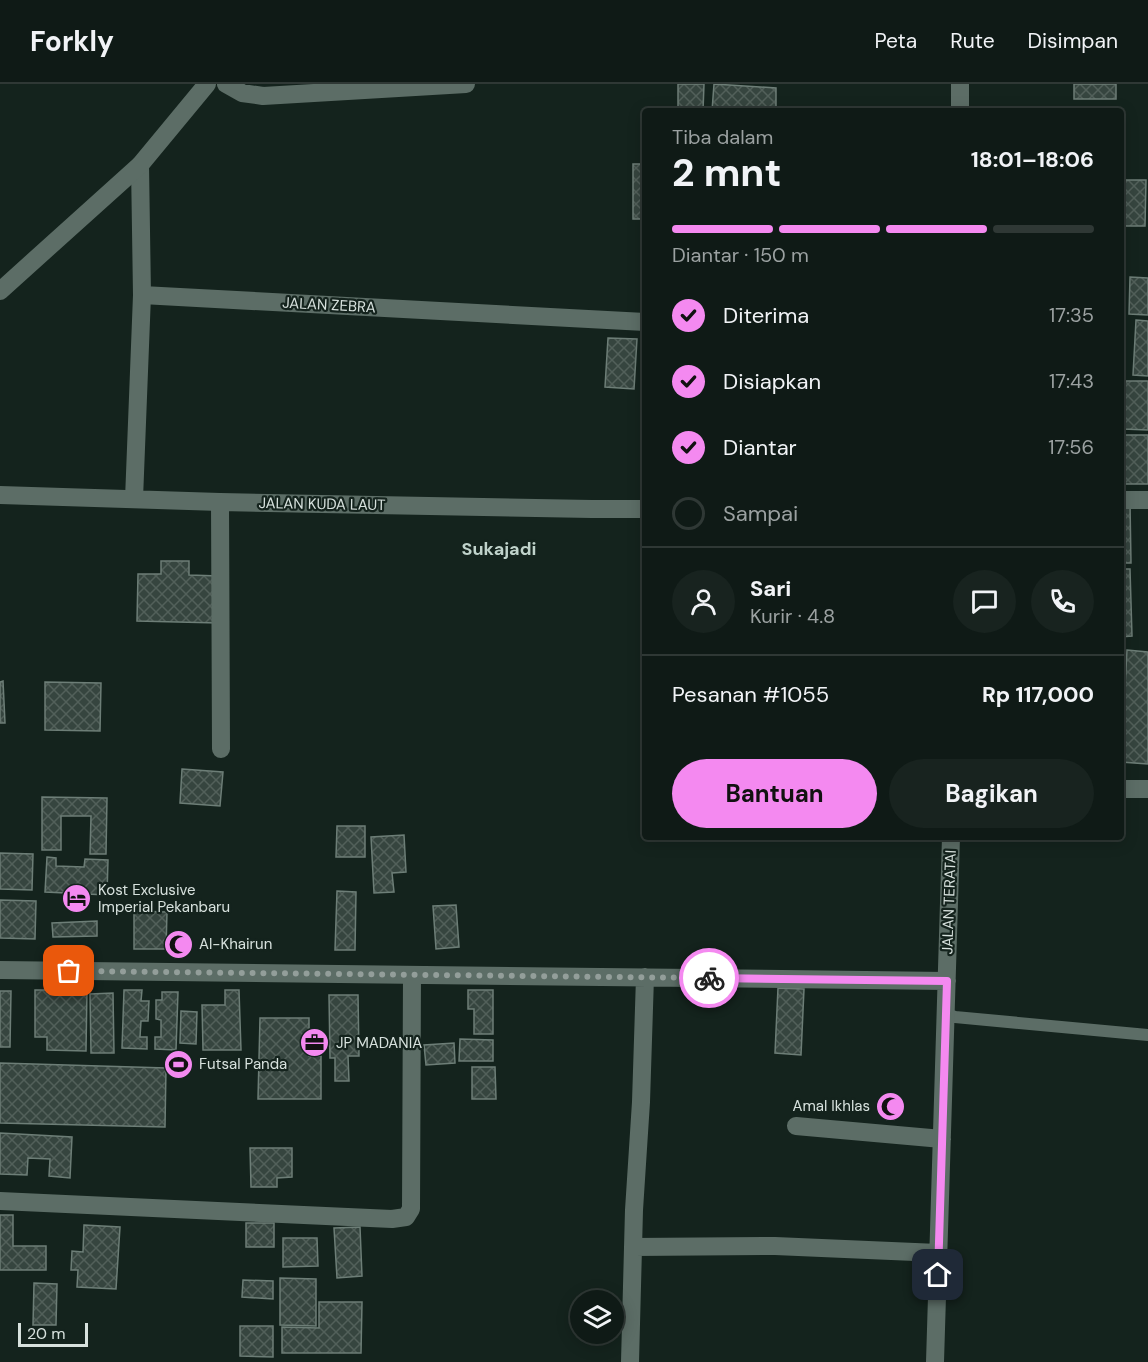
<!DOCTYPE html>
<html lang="id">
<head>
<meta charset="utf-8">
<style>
	:root { --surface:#0f1a16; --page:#18231f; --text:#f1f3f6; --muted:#9ba1a1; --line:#2f3835; --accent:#f489f0 }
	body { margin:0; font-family:"DM Sans",sans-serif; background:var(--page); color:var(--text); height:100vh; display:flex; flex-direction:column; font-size:22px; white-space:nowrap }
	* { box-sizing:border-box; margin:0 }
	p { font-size:20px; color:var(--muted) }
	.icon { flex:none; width:33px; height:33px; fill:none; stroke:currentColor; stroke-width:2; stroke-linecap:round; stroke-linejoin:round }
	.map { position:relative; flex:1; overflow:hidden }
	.side { position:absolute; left:642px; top:24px; width:482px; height:732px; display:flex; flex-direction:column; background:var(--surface); border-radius:6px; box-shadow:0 3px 15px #0003,0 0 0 2px var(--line) }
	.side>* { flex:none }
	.fabs { position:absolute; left:570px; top:1206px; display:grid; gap:12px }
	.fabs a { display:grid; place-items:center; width:54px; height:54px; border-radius:50%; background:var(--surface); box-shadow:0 3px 15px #0003,0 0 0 2px var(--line); font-size:30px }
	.scale { position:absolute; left:18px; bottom:15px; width:70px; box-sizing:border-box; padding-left:6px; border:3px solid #d7e1dd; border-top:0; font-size:16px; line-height:21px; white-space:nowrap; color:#d7e1dd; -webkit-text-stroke:4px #14231d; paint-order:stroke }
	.pin { position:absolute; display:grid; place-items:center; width:51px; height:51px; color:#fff; margin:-26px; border-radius:12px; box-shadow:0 3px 9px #0006 }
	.courier { position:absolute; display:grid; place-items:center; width:60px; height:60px; margin:-30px; border:4px solid #f489f0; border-radius:50%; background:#fff; color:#222; box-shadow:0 2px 8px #0007 }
	.summary em { font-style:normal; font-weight:700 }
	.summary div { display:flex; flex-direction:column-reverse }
	.summary { display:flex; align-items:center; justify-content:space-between; height:102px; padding:0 30px }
	h1 { font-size:39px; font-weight:700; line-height:45px }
	.bar { display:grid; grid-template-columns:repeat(4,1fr); gap:9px 6px; align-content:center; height:72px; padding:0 30px }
	.bar i { height:8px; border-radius:4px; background:var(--line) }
	.bar .selected { background:var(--accent) }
	.bar p { grid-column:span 4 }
	.line { display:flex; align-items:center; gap:15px; padding:0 30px; border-top:2px solid var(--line) }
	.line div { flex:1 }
	.round { display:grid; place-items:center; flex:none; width:63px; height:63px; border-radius:32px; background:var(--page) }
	ol { padding:0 30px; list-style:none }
	li { display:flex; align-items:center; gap:18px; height:66px }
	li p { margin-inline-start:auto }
	li .icon { padding:6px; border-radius:50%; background:var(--accent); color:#111; stroke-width:4 }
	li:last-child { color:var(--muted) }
	li i { width:33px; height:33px; border:3px solid var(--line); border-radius:50% }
	.action { display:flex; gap:12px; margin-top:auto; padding:12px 30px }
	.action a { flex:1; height:69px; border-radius:36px; background:var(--accent); color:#111; font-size:24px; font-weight:700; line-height:69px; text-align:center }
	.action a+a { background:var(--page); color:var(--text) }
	header { display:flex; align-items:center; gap:36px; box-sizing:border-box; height:84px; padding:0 30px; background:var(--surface); border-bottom:2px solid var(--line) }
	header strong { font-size:28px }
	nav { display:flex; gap:33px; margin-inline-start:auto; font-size:21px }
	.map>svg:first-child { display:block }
	.building { fill:url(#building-cross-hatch); stroke:#6d7e77; stroke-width:1.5 }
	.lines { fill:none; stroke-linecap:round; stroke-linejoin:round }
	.service { stroke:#5c6d66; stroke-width:12 }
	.minor { stroke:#5c6d66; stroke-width:18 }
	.secondary { stroke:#5c6d66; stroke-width:18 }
	.done { stroke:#939e9a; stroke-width:6; stroke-dasharray:0 10.8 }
	.route { stroke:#f489f0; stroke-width:8 }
	.labels { text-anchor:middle; stroke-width:4.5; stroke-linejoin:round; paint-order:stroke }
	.street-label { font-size:15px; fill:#d7e1dd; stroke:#14231d }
	.poi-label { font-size:15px; fill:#d7e1dd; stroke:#14231d; text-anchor:start }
	.quarter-label { font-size:18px; font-weight:bold; fill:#c0d3cb; stroke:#14231d }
</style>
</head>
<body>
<header>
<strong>Forkly</strong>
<nav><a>Peta</a><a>Rute</a><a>Disimpan</a></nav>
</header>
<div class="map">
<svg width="1148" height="1278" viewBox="0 0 1148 1278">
	<defs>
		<pattern id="building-cross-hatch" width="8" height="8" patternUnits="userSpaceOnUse" patternTransform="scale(1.5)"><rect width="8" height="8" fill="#36453f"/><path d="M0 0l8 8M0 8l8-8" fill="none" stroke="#52605a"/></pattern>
	</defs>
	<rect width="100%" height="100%" fill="#14231d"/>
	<!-- building -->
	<path class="building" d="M678,0H704L703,27H678Z
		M714,0L776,4V27H712Z
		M1074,0H1116V15H1074Z
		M633,80H645V135H633Z
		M1120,96H1146L1145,142H1120Z
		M1130,193L1148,194V231L1129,230Z
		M1136,236L1148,237V292L1133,291Z
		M608,254L637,255L634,305L605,303Z
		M1124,297H1148V346L1123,345Z
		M1120,351H1148V400H1120Z
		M1130,419L1131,479H1120V420Z
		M161,477H189V491L219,492L218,539L137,537L138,490H161Z
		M1120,485H1130L1132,552L1120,553Z
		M1127,566L1148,568V680L1121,678Z
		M3,597L5,639H0V598Z
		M45,598L101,599L100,647L45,646Z
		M182,685L223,688L220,722L180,719Z
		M42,713L107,714L106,770H90L91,732H61V766H42Z
		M337,742H365V773H336Z
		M404,751L406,788L392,789L394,808L374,809L371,753Z
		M0,769L33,770L32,806L0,805Z
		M47,773L56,774V782L84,783L85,775L108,776L107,811L45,808Z
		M337,807L356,808L355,866H335Z
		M0,816L36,817L35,855L0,854Z
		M456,821L459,863L436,865L433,822Z
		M134,827L167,828L166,865H134Z
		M97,837V852L53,853L52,839Z
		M778,904L804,905L801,971L775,969Z
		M35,906H87L86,967L47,966V953H35Z
		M124,906H142L141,917H149L148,937H141L140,953H147V965L122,964Z
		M225,906H239L241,966H203L202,921H225Z
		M468,906H493V950H474V925H468Z
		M0,907H11L10,963H0Z
		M162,908H178L176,966L155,965V953H161V936L156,935V916H162Z
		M113,909L114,969H91L90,910Z
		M329,911H358L359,972H348L349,997H335V974H330Z
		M181,927L197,928L196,960L180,959Z
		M260,934H309V972H321V1015H258Z
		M460,955L493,956V977H459Z
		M454,959L455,979L426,981L424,961Z
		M0,979L166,984L165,1043L0,1039Z
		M472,983H495L496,1015H472Z
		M0,1049L72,1053L70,1094L49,1092L50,1075L28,1074L27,1091L0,1090Z
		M250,1064H292V1093L277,1094V1103H251Z
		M0,1131H13V1162H46V1186H0Z
		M246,1139H274V1163H246Z
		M84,1141L120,1143L116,1205L77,1203L78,1186H71L72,1167L83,1168Z
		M360,1143L362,1192L337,1194L334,1144Z
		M283,1154H317L318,1182L283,1183Z
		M280,1194L316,1195V1242L280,1241Z
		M243,1196L273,1197V1215L242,1213Z
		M34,1199L57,1200L56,1241H33Z
		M319,1218H362L361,1269H282V1243L319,1244Z
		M240,1242H273V1273L240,1272Z"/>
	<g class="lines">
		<!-- service -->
		<path class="service" d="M946,930L955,933L1148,951"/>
		<!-- minor -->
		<path class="minor" d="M226,0L242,9L263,12L466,0
			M960,27V0
			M140,81L142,211L645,238
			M0,411L220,418L592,425H645
			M134,415L142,211
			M1120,416H1148
			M220,418L221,665
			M1120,705H1148
			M0,886L947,897
			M796,1042L942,1055
			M0,1117L392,1135L406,1133L411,1125L412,891
			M633,1163L775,1162L938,1169
			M630,1278L634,1126L641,1018L645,893
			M935,1278L951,753"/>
		<!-- secondary -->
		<path class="secondary" d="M0,207L140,81L207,0"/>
	</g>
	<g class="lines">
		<!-- done -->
		<path class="done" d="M69,887L709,894"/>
		<!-- route -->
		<path class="route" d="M709,894L947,897L938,1191"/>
	</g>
	<!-- icons -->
	<defs>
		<symbol id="hotel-disc" viewBox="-11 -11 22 22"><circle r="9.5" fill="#f489f0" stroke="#14231d"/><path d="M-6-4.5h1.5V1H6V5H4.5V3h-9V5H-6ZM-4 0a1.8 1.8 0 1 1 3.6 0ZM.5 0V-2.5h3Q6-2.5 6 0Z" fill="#111"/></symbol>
		<symbol id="mosque-disc" viewBox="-11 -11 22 22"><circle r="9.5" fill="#f489f0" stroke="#14231d"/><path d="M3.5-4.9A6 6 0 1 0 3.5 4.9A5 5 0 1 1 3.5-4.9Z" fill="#111"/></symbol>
		<symbol id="office-disc" viewBox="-11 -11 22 22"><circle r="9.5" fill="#f489f0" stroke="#14231d"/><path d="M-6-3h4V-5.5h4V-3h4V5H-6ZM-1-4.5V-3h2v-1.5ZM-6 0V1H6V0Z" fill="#111"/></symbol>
		<symbol id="stadium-disc" viewBox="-11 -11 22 22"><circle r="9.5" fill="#f489f0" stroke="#14231d"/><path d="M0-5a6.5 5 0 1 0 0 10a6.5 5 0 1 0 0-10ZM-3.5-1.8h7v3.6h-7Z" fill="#111"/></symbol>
	</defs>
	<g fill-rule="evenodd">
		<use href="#hotel-disc" x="60" y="798" width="33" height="33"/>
		<use href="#mosque-disc" x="162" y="844" width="33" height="33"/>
		<use href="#office-disc" x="298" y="942" width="33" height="33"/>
		<use href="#stadium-disc" x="162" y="964" width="33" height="33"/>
		<use href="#mosque-disc" x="874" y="1006" width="33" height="33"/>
	</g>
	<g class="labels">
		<!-- street labels -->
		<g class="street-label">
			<text transform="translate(329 221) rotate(3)" y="5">JALAN ZEBRA</text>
			<text transform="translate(322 420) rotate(1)" y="5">JALAN KUDA LAUT</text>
			<text transform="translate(949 818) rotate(-88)" y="5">JALAN TERATAI</text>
		</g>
		<!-- poi labels -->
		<g class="poi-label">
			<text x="98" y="811">Kost Exclusive<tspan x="98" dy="17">Imperial Pekanbaru</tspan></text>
			<text x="199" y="865">Al-Khairun</text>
			<text x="336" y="964">JP MADANIA</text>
			<text x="199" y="985">Futsal Panda</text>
			<text x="870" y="1027" text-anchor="end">Amal Ikhlas</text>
		</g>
		<!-- quarter labels -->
		<g class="quarter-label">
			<text x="499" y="471">Sukajadi</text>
		</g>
	</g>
</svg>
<div class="fabs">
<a><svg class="icon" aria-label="layers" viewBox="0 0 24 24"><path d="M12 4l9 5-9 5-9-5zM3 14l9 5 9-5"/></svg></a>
</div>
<div class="scale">20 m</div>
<div class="pin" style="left:69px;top:887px;background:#ea580c"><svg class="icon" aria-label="bag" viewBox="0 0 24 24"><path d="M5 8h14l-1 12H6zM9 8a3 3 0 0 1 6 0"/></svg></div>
<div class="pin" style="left:938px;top:1191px;background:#1f2937"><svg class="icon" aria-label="home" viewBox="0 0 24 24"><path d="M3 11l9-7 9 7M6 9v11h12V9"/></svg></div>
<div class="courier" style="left:709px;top:894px"><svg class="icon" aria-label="bike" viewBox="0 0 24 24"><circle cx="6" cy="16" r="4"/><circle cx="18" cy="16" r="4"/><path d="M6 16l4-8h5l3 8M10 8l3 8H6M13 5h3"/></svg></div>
<section class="side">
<div class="summary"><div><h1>2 mnt</h1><p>Tiba dalam</p></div><em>18:01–18:06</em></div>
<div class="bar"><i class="selected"></i><i class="selected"></i><i class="selected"></i><i></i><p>Diantar · 150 m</p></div>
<ol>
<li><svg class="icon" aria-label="check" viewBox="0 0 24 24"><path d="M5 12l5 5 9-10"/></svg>Diterima<p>17:35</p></li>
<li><svg class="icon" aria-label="check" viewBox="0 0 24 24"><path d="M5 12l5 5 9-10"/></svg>Disiapkan<p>17:43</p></li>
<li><svg class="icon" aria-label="check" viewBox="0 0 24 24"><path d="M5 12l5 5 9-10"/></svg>Diantar<p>17:56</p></li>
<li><i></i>Sampai</li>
</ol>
<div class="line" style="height:108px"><a class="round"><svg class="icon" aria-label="person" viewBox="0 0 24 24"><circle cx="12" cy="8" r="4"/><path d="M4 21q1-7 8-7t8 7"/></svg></a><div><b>Sari</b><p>Kurir · 4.8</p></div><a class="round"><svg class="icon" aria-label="chat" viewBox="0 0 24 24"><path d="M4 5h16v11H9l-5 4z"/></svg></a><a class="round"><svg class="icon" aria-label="phone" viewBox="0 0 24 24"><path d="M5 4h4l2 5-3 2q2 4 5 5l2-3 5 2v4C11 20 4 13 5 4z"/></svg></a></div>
<div class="line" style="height:78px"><div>Pesanan #1055</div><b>Rp 117,000</b></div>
<div class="action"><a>Bantuan</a><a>Bagikan</a></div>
</section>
</div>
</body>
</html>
